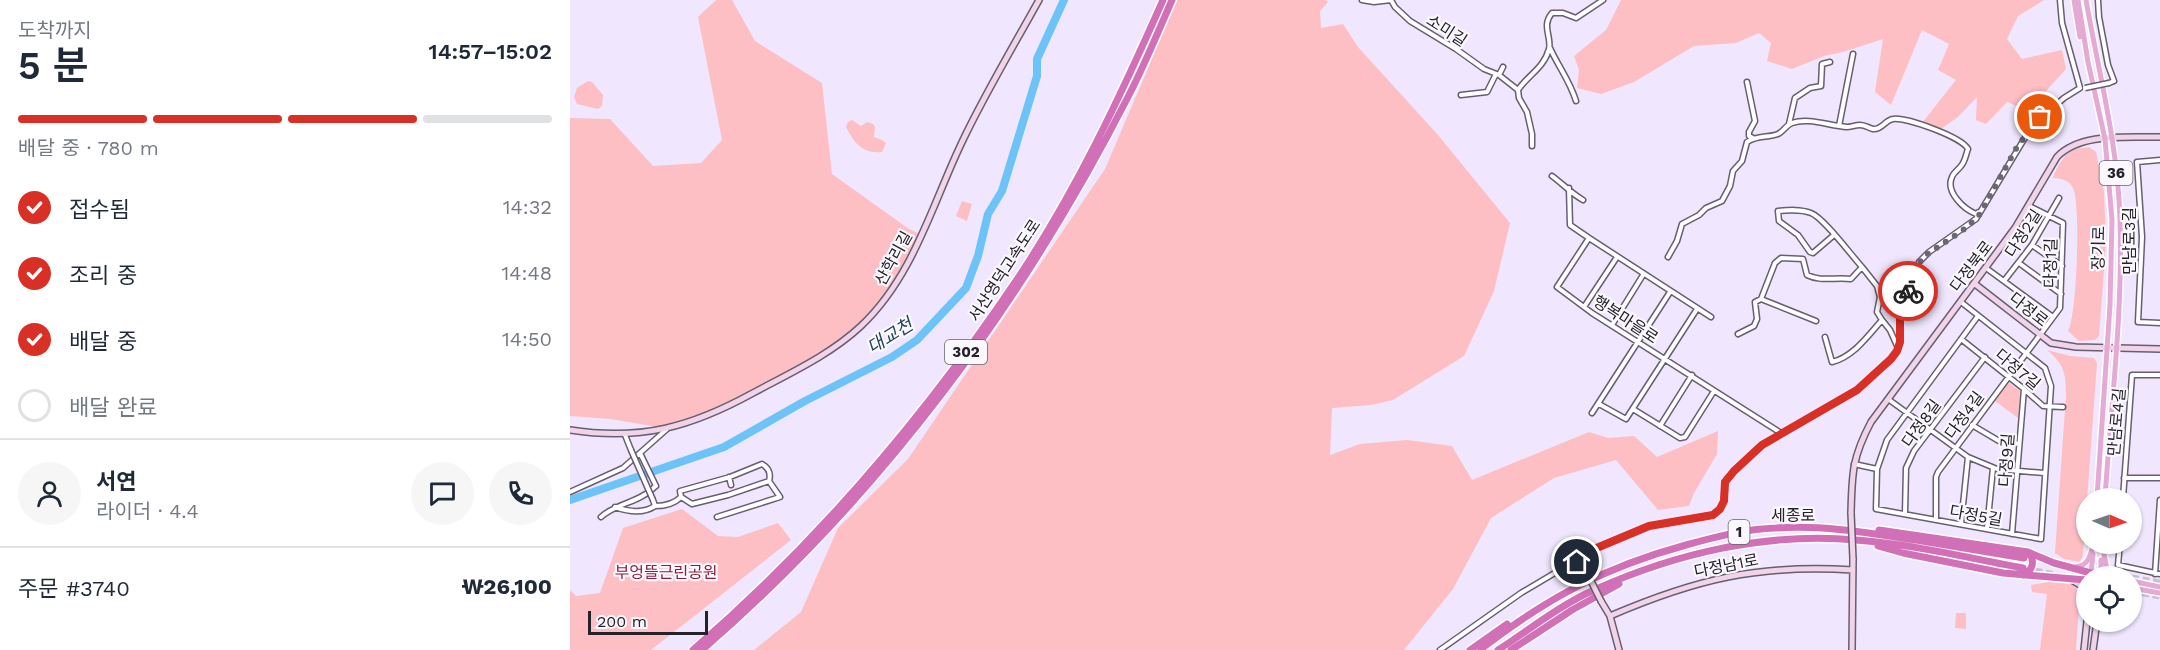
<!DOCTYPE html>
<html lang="ko">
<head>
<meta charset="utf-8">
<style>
	:root { --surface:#fff; --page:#f6f6f7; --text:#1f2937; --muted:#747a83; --line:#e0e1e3; --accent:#d93025 }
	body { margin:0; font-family:"Work Sans","Noto Sans KR",sans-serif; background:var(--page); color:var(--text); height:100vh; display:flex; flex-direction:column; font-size:22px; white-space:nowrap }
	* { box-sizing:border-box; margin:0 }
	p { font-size:20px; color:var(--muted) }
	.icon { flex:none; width:33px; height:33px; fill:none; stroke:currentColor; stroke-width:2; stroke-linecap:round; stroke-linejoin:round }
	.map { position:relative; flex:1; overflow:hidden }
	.sheet { display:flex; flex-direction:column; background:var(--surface); width:570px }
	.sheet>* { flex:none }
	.needle { width:39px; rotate:92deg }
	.tools { position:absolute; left:1506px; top:488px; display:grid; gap:12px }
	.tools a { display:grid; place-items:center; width:66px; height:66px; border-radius:50%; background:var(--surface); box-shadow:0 2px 4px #0004; font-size:30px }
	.scale { position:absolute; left:18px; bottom:15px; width:120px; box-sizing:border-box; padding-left:6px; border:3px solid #25222a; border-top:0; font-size:16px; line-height:21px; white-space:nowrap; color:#25222a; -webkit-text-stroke:4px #faf8fd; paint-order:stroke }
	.pin { position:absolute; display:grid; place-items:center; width:51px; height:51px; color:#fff; margin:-26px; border:3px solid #fff; border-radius:50%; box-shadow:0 2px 6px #0007 }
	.courier { position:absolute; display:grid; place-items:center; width:60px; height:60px; margin:-30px; border:4px solid #d93025; border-radius:50%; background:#fff; color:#222; box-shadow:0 2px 8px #0007 }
	.headline em { font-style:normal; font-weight:600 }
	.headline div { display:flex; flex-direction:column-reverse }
	.headline { display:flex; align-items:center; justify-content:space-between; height:102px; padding:0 18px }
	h1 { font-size:39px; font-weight:600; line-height:45px }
	.bar { display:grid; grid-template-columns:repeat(4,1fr); gap:9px 6px; align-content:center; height:72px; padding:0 18px }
	.bar i { height:8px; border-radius:4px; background:var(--line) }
	.bar .on { background:var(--accent) }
	.bar p { grid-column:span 4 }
	.line { display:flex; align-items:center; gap:15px; padding:0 18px; border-top:2px solid var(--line) }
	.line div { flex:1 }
	.round { display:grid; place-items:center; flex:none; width:63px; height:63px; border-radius:32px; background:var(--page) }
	ol { padding:0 18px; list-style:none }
	li { display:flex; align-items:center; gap:18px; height:66px }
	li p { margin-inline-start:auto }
	li .icon { padding:6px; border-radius:50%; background:var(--accent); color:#fff; stroke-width:4 }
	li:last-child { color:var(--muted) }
	li i { width:33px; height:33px; border:3px solid var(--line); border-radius:50% }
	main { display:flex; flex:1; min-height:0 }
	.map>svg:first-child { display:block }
	.green { fill:#fdbec4 }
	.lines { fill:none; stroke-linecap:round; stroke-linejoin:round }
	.river { stroke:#6cc3f7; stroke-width:8 }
	.highway-tunnel { stroke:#c7c0d4; stroke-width:7; stroke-dasharray:7 3.5; stroke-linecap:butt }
	.street-casing { stroke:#675e72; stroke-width:7 }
	.secondary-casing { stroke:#675e72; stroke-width:8 }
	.primary-casing { stroke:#fff; stroke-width:8 }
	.highway-casing { stroke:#fff; stroke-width:10 }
	.street { stroke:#fff; stroke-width:4 }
	.secondary { stroke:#f2d4e9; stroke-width:5 }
	.primary { stroke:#e4a9d4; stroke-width:5 }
	.highway { stroke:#d270b7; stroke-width:7 }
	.street-bridge-casing { stroke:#675e72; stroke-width:7; stroke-linecap:butt }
	.secondary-bridge-casing { stroke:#675e72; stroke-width:8; stroke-linecap:butt }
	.street-bridge { stroke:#fff; stroke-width:4 }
	.secondary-bridge { stroke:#f2d4e9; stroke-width:5 }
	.done { stroke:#6c6774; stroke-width:6; stroke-dasharray:0 10.8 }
	.route { stroke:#d93025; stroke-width:8 }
	.labels { text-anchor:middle; stroke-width:4.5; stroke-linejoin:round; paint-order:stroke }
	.shield { fill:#faf8fd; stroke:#656269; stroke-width:1.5 }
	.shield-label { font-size:15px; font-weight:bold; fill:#25222a }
	.street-label { font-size:16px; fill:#25222a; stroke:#faf8fd }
	.park-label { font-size:16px; fill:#8b203a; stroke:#faf8fd }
	.water-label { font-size:18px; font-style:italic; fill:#20455b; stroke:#faf8fd }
</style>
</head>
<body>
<main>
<section class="sheet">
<div class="headline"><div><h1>5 분</h1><p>도착까지</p></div><em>14:57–15:02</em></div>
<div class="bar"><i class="on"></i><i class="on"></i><i class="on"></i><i></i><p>배달 중 · 780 m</p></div>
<ol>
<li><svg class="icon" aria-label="check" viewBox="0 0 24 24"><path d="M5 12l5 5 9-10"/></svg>접수됨<p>14:32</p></li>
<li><svg class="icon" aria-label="check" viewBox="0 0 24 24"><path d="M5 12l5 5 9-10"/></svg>조리 중<p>14:48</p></li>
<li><svg class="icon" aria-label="check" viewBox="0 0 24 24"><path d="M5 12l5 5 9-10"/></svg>배달 중<p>14:50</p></li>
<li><i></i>배달 완료</li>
</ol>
<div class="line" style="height:108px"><a class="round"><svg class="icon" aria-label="person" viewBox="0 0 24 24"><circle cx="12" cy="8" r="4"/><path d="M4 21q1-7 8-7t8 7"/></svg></a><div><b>서연</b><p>라이더 · 4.4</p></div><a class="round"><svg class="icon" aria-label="chat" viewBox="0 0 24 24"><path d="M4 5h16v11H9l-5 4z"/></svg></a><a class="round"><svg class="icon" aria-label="phone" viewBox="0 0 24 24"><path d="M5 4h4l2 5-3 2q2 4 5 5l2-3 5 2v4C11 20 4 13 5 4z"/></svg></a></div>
<div class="line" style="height:78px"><div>주문 #3740</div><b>₩26,100</b></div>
</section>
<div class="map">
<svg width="1590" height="650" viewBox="0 0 1590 650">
	<rect width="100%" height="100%" fill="#f0e7fe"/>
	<!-- green -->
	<path class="green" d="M146,0H162L185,41L252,83L262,174L339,229L352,235L307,309L264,347L162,404L93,428L41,419L0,416V118L40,119L83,166L131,163L152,140L128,17Z
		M607,0H756L758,2L750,11L751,28L773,24L788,47L868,135L940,223L924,291L894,356L823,400L801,405L762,408L760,455L790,444L837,440L882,446L902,480L1019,432L1038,438L1064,436L1087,457L1148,431L1147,454L1124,493L1119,506L1088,510L1046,460L984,478L921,518L883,589L834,650H184L231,612L268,528L338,459L535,169Z
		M1051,0H1474L1448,16L1437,39L1452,59L1492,50L1496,69L1458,111L1437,102L1416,124L1406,120L1407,97L1388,117L1371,129L1352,123L1386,80L1368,70L1379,44L1352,30L1321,105L1305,92L1313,39L1273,52L1254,56L1222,69L1197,61L1201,43L1189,33L1166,43L1124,46L1064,82L1031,94L1007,88L1009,70L1004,56L1036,30Z
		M18,81L22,82L33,95L32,106L28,109L7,104L4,97L7,88Z
		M282,120L291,126L297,122L303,124L305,127L304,137L312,140L316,143L312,152C293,154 284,143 276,127L278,122Z
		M1519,147L1526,152L1534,192L1536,243L1529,336L1525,340L1509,341L1498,331C1507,315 1511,204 1503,188C1499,180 1490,178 1483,178C1486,168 1494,154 1504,149C1508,148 1515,148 1519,147Z
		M392,201L402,204L397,221L386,216Z
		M1477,350L1500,356L1524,358L1527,363L1513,555L1510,562L1494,559L1485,553L1496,395C1496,373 1494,364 1477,350Z
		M1439,383L1450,391L1448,418L1425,401L1437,384Z
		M112,509L148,536L168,537L208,523L221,540L81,650H0V590L6,596L30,593L53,528Z
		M1479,582L1503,584L1510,593L1506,650H1470L1477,594L1462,592L1461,585Z
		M1386,613H1396V629L1385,628Z"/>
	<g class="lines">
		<!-- river -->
		<path class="river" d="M0,500L154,447L235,401L322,357L347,340L396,288L408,256L418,214L432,191L467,76V59L494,0"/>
		<!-- highway-tunnel -->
		<path class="highway-tunnel" d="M1455,569L1485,575
			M1517,569L1553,576
			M1562,578L1590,583
			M1562,591L1590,596"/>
		<defs>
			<path id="street" d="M792,0L804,2L821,0
				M821,0L825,7L840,21L886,49L914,69L929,75L948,90L949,98L957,112L962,134V146
				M1490,0L1492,23L1510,88
				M1528,0L1529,17L1538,65L1544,81L1539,83
				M980,48C988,66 1000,81 1006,101
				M929,75L933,67
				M1177,82L1185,121L1179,132V136L1183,138
				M948,90C958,75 974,68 979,49C982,37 971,26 982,13H993L1006,18L1033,0
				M891,95L917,92L926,74
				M1219,124L1225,98L1240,88L1251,86L1252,64L1260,62
				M1269,126L1283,54
				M1590,160L1567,162L1572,237L1568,322L1590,323
				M982,176C993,184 1002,194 1013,200
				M999,188L1000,225L1019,238L987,287L1022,313L1211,433
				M1019,238L1141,317
				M1462,245L1492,266
				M1098,257L1107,241L1112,224L1129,215L1136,208L1152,201L1160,186L1163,171L1172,161L1177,142C1187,135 1198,138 1208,134C1214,131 1216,125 1222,123C1239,117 1259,126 1277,127C1281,127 1285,125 1290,125C1295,125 1299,128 1303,129C1312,130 1315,120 1323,119C1336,117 1392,137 1398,149C1396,154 1395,162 1391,166C1388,170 1383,173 1382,177C1375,192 1394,209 1406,214L1409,212
				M1449,263L1491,294
				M1416,268L1483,317
				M1434,281L1462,245L1489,198
				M1191,299L1205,263L1211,258L1233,259L1237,275C1251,282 1265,277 1281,279L1292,267C1281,255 1254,218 1241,213C1231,209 1219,210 1208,211L1209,221L1228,235L1240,252L1243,253L1264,235
				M1391,302L1475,368L1481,386L1471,539L1306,509L1307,469L1317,440L1408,316
				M1014,307L1047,257
				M1312,320L1320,330L1328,348
				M1042,325L1073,275
				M1168,334L1184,326L1187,319L1185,302L1191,299L1246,321
				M1255,337L1262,362C1283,357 1298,336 1312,320L1307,312L1310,297L1307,286L1292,267
				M1391,339L1454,389L1473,406L1493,407
				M1318,399L1398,457L1427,469L1474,473
				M1029,404L1056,419L1127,309
				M1063,409L1110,438L1115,437L1144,391
				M1022,413L1100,292
				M1402,425L1429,441L1449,444
				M1090,426L1122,375
				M55,435L61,450
				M1284,464L1307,469
				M159,477L161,485
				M1554,478H1590
				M0,492L53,468L97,429
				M1553,498L1562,375H1590
				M85,506C95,506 104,504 111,497L110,491L160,477L192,464C199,468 201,474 199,481L158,495L122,504L111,497
				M45,507C59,512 73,514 85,506L83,500
				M1335,514L1336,468L1344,451L1415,357
				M31,517C44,505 60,504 74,495C78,493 82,489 86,486L70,453
				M147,517L210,497L199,481
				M1366,520V477L1368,472L1490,308L1493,223L1459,206
				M1391,524L1398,457
				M1417,529L1423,468
				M1442,534L1454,389
				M1550,543L1548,565L1590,574
				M1017,552L1079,526L1143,515L1150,509L1154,501L1155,482L1164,471L1192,445L1287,390L1321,359L1327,351L1330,342V315L1333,304L1349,262L1359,252L1406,219L1462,126L1494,98L1510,88
				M1585,574L1590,500
				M870,650L951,593L1005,561"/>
			<path id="secondary" d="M1405,284L1481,343L1506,347L1590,349
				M0,430C71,441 121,427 183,393C220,373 260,355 291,326C344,276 362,204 393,140C416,92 443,47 469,0
				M1281,513C1282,473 1282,458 1301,422L1445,228L1487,157C1511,132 1557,138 1590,137
				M1002 555a8 8 0 1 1 16 0a8 8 0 1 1-16 0Z
				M1502,580L1512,586L1516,596
				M1031,601L1040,616L1049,650
				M1040,616C1126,579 1189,564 1283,570
				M1282,650L1283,559
				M1514,650L1517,621
				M1523,650L1527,621"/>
			<path id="primary" d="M1504,0L1510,37
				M1508,0L1518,62L1535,139L1542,220L1540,305L1527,498
				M1516,0C1529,74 1548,145 1550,220C1553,311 1541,407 1535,498
				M1532,545L1537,569L1546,576
				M1505,567C1519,566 1520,555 1524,543
				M1521,574L1523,554
				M1531,576V560
				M1562,581L1590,587
				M1562,588L1590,593"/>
			<path id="highway" d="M1309,530L1458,552L1484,563L1521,573
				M1308,546L1333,553L1433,573L1516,580
				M1454,575C1463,570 1465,561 1459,553
				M911,649C977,598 1035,567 1116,545C1145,537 1175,529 1206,528C1253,525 1300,533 1346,540C1382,546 1418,552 1454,558
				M123,650C248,542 356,415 448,278C506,191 551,95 593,0
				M132,650C310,496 452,305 559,95C575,64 588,32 602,0
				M900,650L937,624
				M928,650C959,630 990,605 1024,590C1106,553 1197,532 1286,540C1342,544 1398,558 1453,568
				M941,650L1002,610L1049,584"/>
		</defs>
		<!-- street casing -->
		<use href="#street" class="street-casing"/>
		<!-- secondary casing -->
		<use href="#secondary" class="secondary-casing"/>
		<!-- primary casing -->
		<use href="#primary" class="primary-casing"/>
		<!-- highway casing -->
		<use href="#highway" class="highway-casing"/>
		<!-- street -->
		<use href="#street" class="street"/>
		<!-- secondary -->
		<use href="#secondary" class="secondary"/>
		<!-- primary -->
		<use href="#primary" class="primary"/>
		<!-- highway -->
		<use href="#highway" class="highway"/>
		<defs>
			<path id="street-bridge" d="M1515,88L1539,83
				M61,450L83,500"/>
			<path id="secondary-bridge" d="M1281,513L1283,559
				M1015,569L1031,601"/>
		</defs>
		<!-- street-bridge casing -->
		<use href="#street-bridge" class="street-bridge-casing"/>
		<!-- secondary-bridge casing -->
		<use href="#secondary-bridge" class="secondary-bridge-casing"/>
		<!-- street-bridge -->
		<use href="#street-bridge" class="street-bridge"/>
		<!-- secondary-bridge -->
		<use href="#secondary-bridge" class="secondary-bridge"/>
	</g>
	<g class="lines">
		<!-- done -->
		<path class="done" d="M1338,291L1345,270L1353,257L1396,228L1410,214L1447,147L1470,117"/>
		<!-- route -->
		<path class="route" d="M1007,562C1014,564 1020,559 1017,552L1079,526L1143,515L1150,509L1154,501L1155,482L1164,471L1192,445L1287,390L1321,359L1327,351L1330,342V315L1338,291"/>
	</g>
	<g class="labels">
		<!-- shield labels -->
		<g class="shield">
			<rect x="1529.5" y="161" width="33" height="24" rx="4.5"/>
			<rect x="375" y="340" width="42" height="24" rx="4.5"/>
			<rect x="1158.5" y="520" width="21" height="24" rx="4.5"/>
		</g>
		<g class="shield-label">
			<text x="1546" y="178">36</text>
			<text x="396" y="357">302</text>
			<text x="1169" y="537">1</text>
		</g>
		<!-- street labels -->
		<g class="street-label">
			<text transform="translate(877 30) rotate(33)" y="6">소미길</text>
			<text transform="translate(1453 233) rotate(-57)" y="6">다정2길</text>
			<text transform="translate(1559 241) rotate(-90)" y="6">만남로3길</text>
			<text transform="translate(1528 248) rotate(-89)" y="6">장기로</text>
			<text transform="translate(323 258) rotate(-61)" y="6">산학리길</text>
			<text transform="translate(1480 263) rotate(-89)" y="6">다정1길</text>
			<text transform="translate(1401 266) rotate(-53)" y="6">다정북로</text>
			<text transform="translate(434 270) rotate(-57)" y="6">서산영덕고속도로</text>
			<text transform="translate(1459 309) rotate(38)" y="6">다정로</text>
			<text transform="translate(1056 319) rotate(33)" y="6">행복마을로</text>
			<text transform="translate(1448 369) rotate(40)" y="6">다정7길</text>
			<text transform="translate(1394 415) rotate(-54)" y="6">다정4길</text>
			<text transform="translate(1546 422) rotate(-85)" y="6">만남로4길</text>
			<text transform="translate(1351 423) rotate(-54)" y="6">다정8길</text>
			<text transform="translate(1436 460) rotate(-86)" y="6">다정9길</text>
			<text x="1223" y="521">세종로</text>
			<text transform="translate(1406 515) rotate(10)" y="6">다정5길</text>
			<text transform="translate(1156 565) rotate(-11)" y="6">다정남1로</text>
		</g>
		<!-- park labels -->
		<g class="park-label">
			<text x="96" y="578">부엉뜰근린공원</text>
		</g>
		<!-- water labels -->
		<g class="water-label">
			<text transform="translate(320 336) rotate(-32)" y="6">대교천</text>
		</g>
	</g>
</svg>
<div class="tools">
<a><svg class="needle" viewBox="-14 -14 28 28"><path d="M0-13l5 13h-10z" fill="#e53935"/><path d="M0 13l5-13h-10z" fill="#747a83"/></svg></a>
<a><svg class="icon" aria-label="locate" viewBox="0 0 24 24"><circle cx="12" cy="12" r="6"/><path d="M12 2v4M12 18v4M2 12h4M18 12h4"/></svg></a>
</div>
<div class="scale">200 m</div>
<div class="pin" style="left:1470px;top:117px;background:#ea580c"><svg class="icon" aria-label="bag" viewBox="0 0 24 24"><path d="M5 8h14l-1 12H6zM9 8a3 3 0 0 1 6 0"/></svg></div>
<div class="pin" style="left:1007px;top:562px;background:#1f2937"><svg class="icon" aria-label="home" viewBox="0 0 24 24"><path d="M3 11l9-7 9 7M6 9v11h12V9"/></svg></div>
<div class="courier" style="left:1338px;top:291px"><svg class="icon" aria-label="bike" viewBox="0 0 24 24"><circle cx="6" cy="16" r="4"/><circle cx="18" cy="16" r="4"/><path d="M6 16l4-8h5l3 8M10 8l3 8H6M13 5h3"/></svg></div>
</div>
</main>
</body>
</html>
